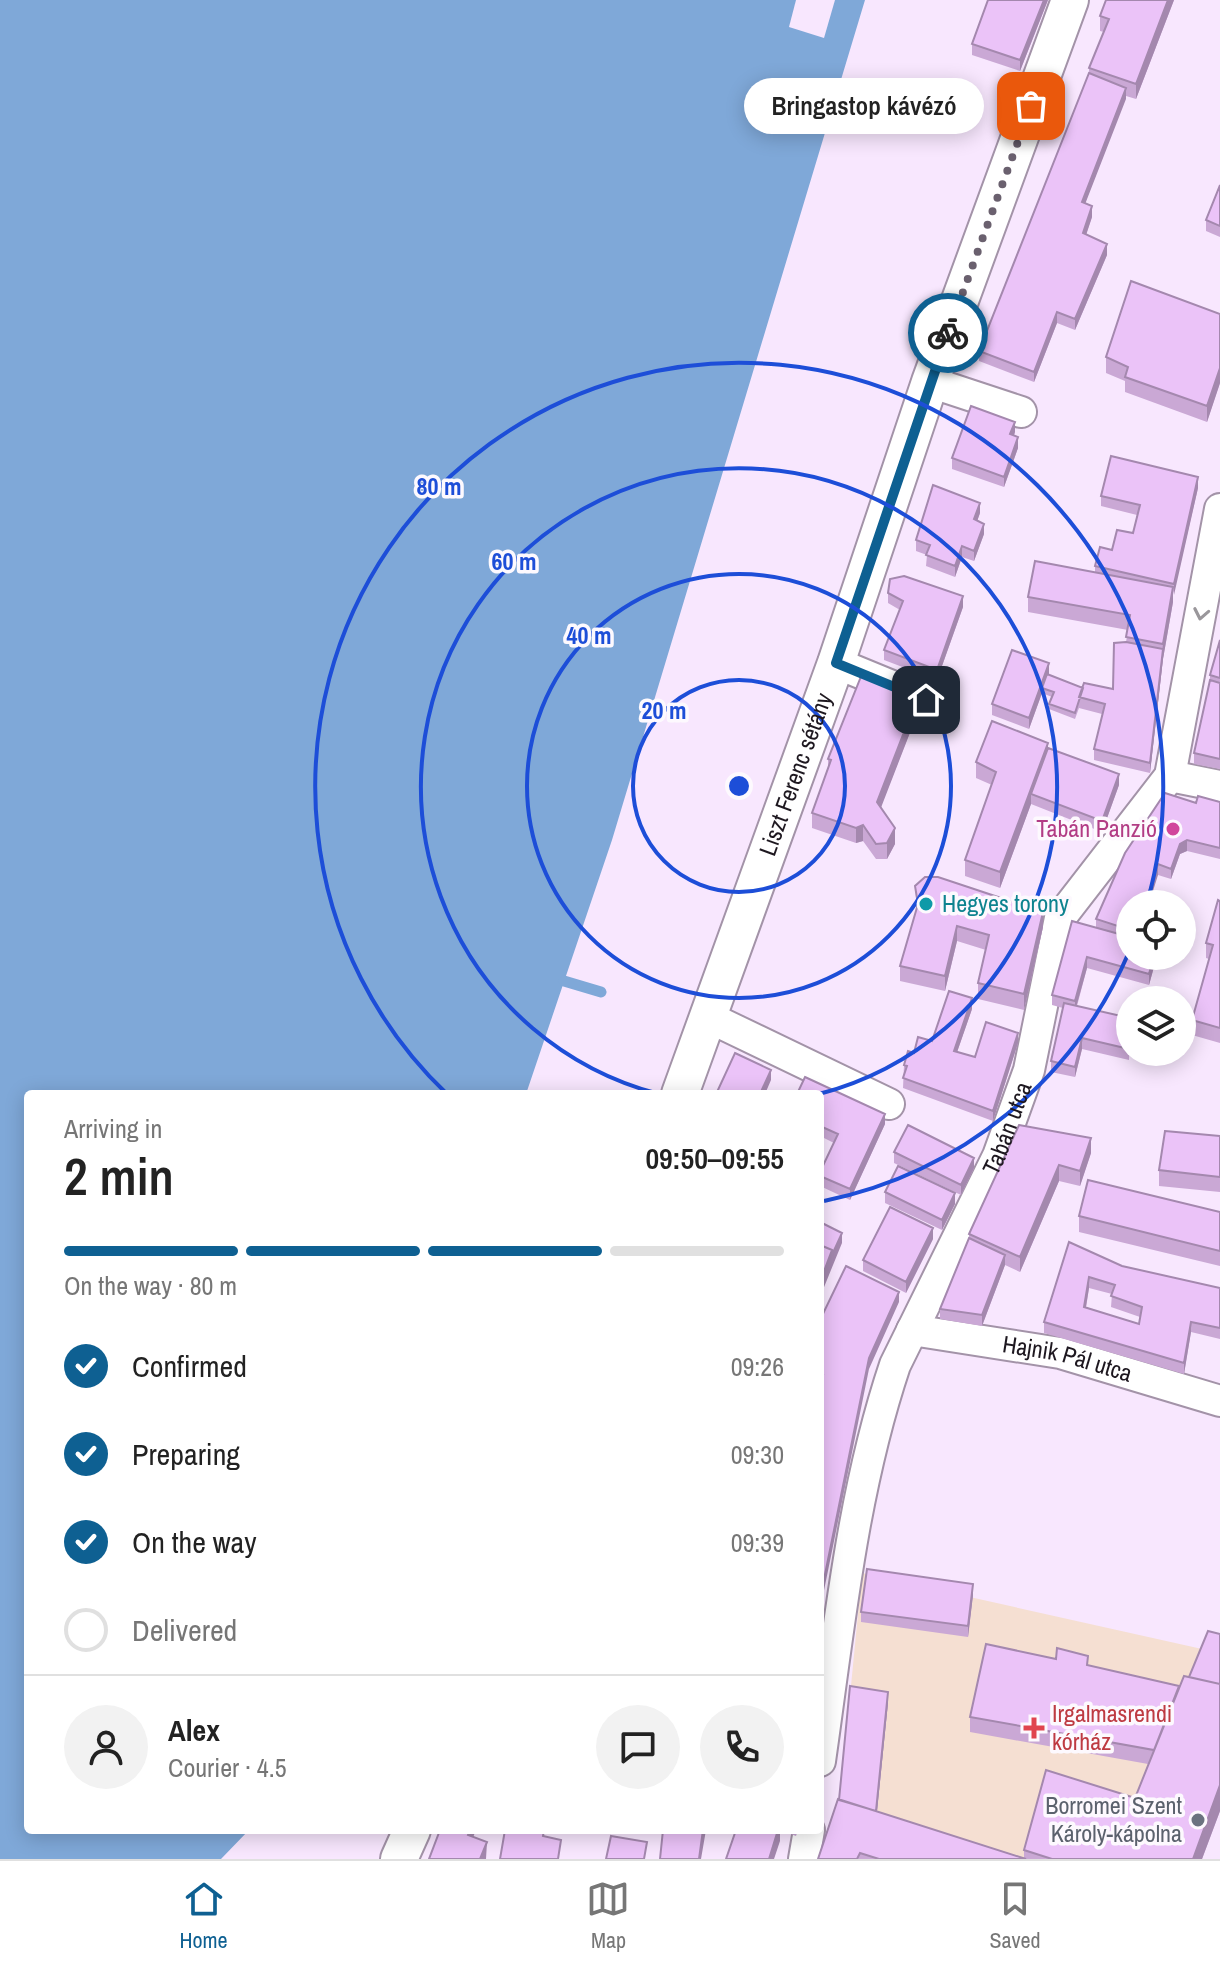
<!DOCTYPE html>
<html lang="en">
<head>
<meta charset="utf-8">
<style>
	:root { --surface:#fff; --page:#f2f2f2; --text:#222; --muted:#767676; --line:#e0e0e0; --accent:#0e6092 }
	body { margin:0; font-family:"Archivo Narrow",sans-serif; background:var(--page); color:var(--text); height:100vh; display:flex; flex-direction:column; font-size:30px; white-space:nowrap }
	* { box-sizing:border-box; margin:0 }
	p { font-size:26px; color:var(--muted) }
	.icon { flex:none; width:44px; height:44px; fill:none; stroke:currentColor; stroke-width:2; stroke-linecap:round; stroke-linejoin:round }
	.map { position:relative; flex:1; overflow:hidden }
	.panel { position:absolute; left:24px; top:1090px; width:800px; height:744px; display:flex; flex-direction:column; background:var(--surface); border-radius:8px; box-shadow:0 4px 20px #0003 }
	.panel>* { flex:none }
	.controls { position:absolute; left:1116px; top:890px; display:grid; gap:16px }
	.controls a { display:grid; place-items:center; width:80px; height:80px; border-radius:50%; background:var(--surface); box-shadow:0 4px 20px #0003; font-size:40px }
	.pin { position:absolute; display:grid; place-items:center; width:68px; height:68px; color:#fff; margin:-34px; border-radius:16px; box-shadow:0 4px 12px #0006 }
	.courier { position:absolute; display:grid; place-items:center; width:80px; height:80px; margin:-40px; border:6px solid #0e6092; border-radius:50%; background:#fff; color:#222; box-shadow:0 2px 10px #0007 }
	.bubble { position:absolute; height:56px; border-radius:28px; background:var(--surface); box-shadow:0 4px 20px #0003; font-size:26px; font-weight:600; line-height:56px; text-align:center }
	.overview em { font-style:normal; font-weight:600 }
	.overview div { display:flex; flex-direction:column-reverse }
	.overview { display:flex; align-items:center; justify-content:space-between; height:136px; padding:0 40px }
	h1 { font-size:52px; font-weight:600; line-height:60px }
	.bar { display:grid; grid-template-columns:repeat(4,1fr); gap:12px 8px; align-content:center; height:96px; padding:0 40px }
	.bar i { height:10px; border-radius:6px; background:var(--line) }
	.bar .current { background:var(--accent) }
	.bar p { grid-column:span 4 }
	.line { display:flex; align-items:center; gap:20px; padding:0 40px; border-top:2px solid var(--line) }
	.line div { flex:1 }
	.round { display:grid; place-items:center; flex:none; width:84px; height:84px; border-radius:42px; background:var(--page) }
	ol { padding:0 40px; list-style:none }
	li { display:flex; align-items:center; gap:24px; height:88px }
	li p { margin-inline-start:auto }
	li .icon { padding:8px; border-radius:50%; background:var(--accent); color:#fff; stroke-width:4 }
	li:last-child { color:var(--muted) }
	li i { width:44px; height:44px; border:4px solid var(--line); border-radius:50% }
	.menu { display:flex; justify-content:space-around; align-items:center; height:112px; border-top:2px solid var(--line); background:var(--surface); font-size:22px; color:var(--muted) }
	.menu a { display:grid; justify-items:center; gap:4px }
	.menu .current { color:var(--accent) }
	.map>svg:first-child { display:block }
	.medical { fill:#f5dfd2 }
	.water { fill:#7fa8d8 }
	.pier { fill:#f8e7fe }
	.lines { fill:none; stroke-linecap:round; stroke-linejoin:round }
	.stream { stroke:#7fa8d8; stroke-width:11 }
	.minor-casing { stroke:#a393a8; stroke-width:34 }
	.tertiary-casing { stroke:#a393a8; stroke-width:40 }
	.minor { stroke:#fff; stroke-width:30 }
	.tertiary { stroke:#fff; stroke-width:36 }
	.wall { fill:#caa8d5; fill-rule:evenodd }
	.shaded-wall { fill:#a488ae }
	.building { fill:#ebc3f8; stroke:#a488ae; stroke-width:2; fill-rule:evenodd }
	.oneway { stroke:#9a979b }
	.done { stroke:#6a606e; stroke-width:8; stroke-dasharray:0 14.4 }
	.route { stroke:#0e6092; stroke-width:10 }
	.ring { fill:none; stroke:#1d4ed8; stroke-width:4 }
	.hotel-dot { fill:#d1479c; stroke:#fdf9fe; stroke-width:3 }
	.culture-dot { fill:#0f9aa8; stroke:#fdf9fe; stroke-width:3 }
	.health-dot { fill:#e0444e; stroke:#fdf9fe; stroke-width:3 }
	.worship-dot { fill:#6b7280; stroke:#fdf9fe; stroke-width:3 }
	.labels { text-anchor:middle; stroke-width:7; stroke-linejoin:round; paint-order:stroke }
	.street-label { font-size:24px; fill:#1e1820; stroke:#fdf9fe }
	.hotel-label { font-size:24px; fill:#b23c85; stroke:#fdf9fe; text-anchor:end }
	.culture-label { font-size:24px; fill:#0d838f; stroke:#fdf9fe; text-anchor:start }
	.health-label { font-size:24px; fill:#be3a42; stroke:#fdf9fe; text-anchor:start }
	.worship-label { font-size:24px; fill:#5b616d; stroke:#fdf9fe; text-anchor:end }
	.centre { fill:#1d4ed8; stroke:#fdf9fe; stroke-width:4 }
	.ring-label { font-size:24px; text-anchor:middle; font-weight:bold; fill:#1d4ed8; stroke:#fdf9fe; stroke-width:7; stroke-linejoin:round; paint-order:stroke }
</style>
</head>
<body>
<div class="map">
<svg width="1220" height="1859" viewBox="0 0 1220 1859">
	<rect width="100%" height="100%" fill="#f8e7fe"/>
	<!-- medical -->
	<path class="medical" d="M862,1573L1220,1653L1201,1859H968L838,1819Z"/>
	<!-- water -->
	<path class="water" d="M0,0H865L612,840L526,1094H28V1830H249L221,1859H0Z"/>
	<!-- pier -->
	<path class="pier" d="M796,0H835L824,38L789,27Z"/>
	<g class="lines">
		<!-- stream -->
		<path class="stream" d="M564,981L601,992"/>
		<defs>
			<g id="minor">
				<path d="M930,382L1021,412"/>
				<path d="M836,663L926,700"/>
				<path d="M1170,776L1220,786"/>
				<path d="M706,1016L889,1104"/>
				<path id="s1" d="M912,1330L1060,1353L1220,1401"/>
				<path id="s2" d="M820,1761C839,1629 852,1493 895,1365L998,1156L1029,1070L1060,918L1170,776L1220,509"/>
				<path d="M804,1859L809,1830"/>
			</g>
			<g id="tertiary">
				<path id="s3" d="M680,1094L836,663L930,382L1070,0"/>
				<path d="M399,1859L412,1830"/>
			</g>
		</defs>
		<!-- minor casing -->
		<use href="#minor" class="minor-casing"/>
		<!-- tertiary casing -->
		<use href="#tertiary" class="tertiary-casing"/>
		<!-- minor -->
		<use href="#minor" class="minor"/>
		<!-- tertiary -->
		<use href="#tertiary" class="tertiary"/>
	</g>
	<!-- wall -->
	<path class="wall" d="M988,0H1048L1020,71L972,55V44Z
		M1106,0H1174L1136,99L1126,96L1085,203L1092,217L1086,235L1107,255L1075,330L1057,323L1034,382L979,361V351L1089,73V68L1104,32L1100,31V16Z
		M1220,185V237L1206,231V220Z
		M1220,314V383L1207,422L1125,392V381L1106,373V357Z
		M1015,432L1014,436L1018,448L1004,487L952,469V458Z
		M1198,488L1173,595V602L1163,659L1150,773L1094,760V749L1102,714L1079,708L1075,719L1049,709V704L1052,697L1042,693L1029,729L992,715V704L1049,675L1083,688L1113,689L1126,642L1128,630L1028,612V597L1095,572V566L1133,533L1137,515L1101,506V496Z
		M980,513L977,521L984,534L974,561L962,557L955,577L926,566L927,555L916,551V540Z
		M888,593L963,607L937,680L884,660V650L900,610L888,603Z
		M1220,640V769L1194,764V753L1210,680V675Z
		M918,712L880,808L895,844L887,859H876L863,841L856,843L812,828V813L828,769V759Z
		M1048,748L1119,785L1102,832L1031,804L1000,888L965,876V860L992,785L976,778V762Z
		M1220,802V859L1187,851L1180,854L1171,879L1158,875L1130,904V956H1157L1149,985L1087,968L1077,1006L1130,1018L1129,1060L1082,1049L1075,1077L1051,1072V1061L1063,1008L1052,1005V995L1096,928V919L1196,803Z
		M915,886L1043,927L1024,1010L978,999V983L986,950L957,941L945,991L900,981V966L917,910Z
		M1220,901V1043L1192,1035V1020L1209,959L1206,958V943Z
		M972,1009L957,1052L975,1057L1018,1043L993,1121L903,1088L904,1065L914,1053L932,1041Z
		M820,1094L885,1124L850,1200L820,1186V1172L834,1143L820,1136Z
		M1019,1125L1091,1153L1080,1186L1059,1181L1020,1272L1005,1265L982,1326L940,1319V1309L969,1238V1234Z
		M1220,1136V1192L1159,1186V1170Z
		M894,1152L974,1168L961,1195L894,1163Z
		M885,1192L955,1204L942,1230L885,1203Z
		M1220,1212V1266L1079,1232V1216Z
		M933,1239L906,1293L863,1271V1260Z
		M1069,1242L1122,1266L1220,1288V1339L1191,1332L1184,1374L1044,1333V1322ZM1089,1288L1112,1294L1111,1307L1140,1317L1139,1324L1086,1308Z
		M973,1595L968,1637L861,1622V1612Z
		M1220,1634V1811L1202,1859H818L839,1800L888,1703L877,1812L1024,1858V1850L1135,1798L1148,1764L970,1732V1717L1088,1666L1179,1686L1189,1677Z
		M780,1830H798L796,1836Z"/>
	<!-- shaded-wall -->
	<path class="shaded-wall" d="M1044,0H1048L1020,71V60Z
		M1168,0H1174L1136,99V84Z
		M1126,88V99L1082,212V202Z
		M1092,206V217L1083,244V233Z
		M1107,244V255L1075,330V319Z
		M1057,312V323L1034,382V372Z
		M1220,368V383L1207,422V406Z
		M1015,422V432L1010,445V434Z
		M1018,437V448L1004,487V477Z
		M1198,477V488L1174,595V584Z
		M980,503V513L974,530V519Z
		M984,524V534L974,561V551Z
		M962,546V557L955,577V566Z
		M1173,587V602L1163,659L1150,773V763L1163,644Z
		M963,596V607L937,680V670Z
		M1049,663V674L1044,689L1042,688V693L1029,729V718Z
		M918,696V712L877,818V802Z
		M1048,743V758L1031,794V804L1000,888V872Z
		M1119,774V785L1102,832V821Z
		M863,825V841L856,843V828Z
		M895,828V844L887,859V843Z
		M1187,840V851L1180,854L1171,879V869L1180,844Z
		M1158,864V875L1149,904H1145Z
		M1043,912V927L1024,1010V994Z
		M957,926V941L945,991V976Z
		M1154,956H1157L1149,985V974Z
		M1087,957V968L1075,1011V1001Z
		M972,998V1009L954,1061V1051Z
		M1018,1033V1043L993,1121V1111Z
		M1082,1038V1049L1075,1077V1067Z
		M771,1070V1080L765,1094H760Z
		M885,1114V1124L850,1200V1189Z
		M1091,1138V1153L1080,1186V1171Z
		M974,1158V1168L961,1195V1185Z
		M1059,1165V1181L1020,1272V1257Z
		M955,1193V1204L942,1230V1220Z
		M933,1228V1239L906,1293V1282Z
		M842,1233V1243L820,1297V1282L832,1250Z
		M1005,1255V1265L982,1326V1315Z
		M1089,1277V1288L1084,1318V1307Z
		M899,1292V1302L869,1369L820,1610V1599L869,1358Z
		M1191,1322V1332L1184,1374V1363Z
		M973,1584V1595L968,1637V1626Z
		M888,1692V1703L875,1830V1819Z
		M1220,1785V1811L1202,1859H1193Z
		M470,1830H476L468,1850V1835Z
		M703,1830H706L701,1859H699Z
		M778,1830H780V1841L774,1859H769Z
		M487,1842L486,1859H480Z"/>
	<!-- building -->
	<path class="building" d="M988,0H1044L1020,60L972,44Z
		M1106,0H1168L1136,84L1089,68L1109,19L1100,16Z
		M1089,73L1126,88L1082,202L1092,206L1083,233L1107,244L1075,319L1057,312L1034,372L979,351Z
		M1220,185V226L1206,220Z
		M1131,281L1220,314V368L1207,406L1125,377L1128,367L1106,357Z
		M971,406L1015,422L1010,434L1018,437L1004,477L952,458Z
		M1111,456L1198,477L1174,584L1095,566L1100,547L1112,550L1117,530L1133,533L1140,505L1101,496Z
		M933,485L980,503L974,519L984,524L974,551L962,546L955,566L926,555L930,545L916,540Z
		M1035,561L1173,587L1163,644L1126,637L1130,615L1028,597Z
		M904,576L963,596L937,670L884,650L903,601L888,593L890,579Z
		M1220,640V678L1210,675Z
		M1126,642L1163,649L1150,763L1094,749L1105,704L1079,697L1084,683L1113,689L1114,643Z
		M1012,650L1049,663L1029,718L992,704Z
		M862,674L918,696L877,802L895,828L887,843L876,844L863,825L856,828L812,813L831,760L828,759Z
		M1047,674L1083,688L1075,713L1049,704L1054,692L1042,688Z
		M1210,680L1220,683V759L1194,753Z
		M992,721L1048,743L1000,872L965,860L996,772L976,762Z
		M1048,748L1119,774L1102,821L1031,794Z
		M1165,793L1196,803L1198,796L1220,802V848L1187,840L1180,844L1171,869L1158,864L1145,904H1130V930L1096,919L1125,853Z
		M925,877H938L1043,912L1024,994L978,983L989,935L957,926L945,976L900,966L918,904L915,886Z
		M1218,900L1220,901V1028L1192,1020L1213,945L1206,943Z
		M1072,921L1130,937V956H1154L1149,974L1087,957L1075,1001L1052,995Z
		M949,991L972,998L954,1051L975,1057L986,1022L1018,1033L993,1111L903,1078L907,1066L904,1065L908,1051L914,1053L918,1037L932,1041Z
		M1064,1003L1130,1018L1129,1049L1082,1038L1075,1067L1051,1061Z
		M735,1053L771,1070L760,1094H721L717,1092Z
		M805,1077L885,1114L850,1189L820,1176V1172L838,1134L820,1126V1094H797Z
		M908,1125L974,1158L961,1185L894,1152Z
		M1019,1125L1091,1138L1080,1171L1059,1165L1020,1257L969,1234Z
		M1165,1131L1220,1136V1177L1159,1170Z
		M898,1166L955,1193L942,1220L885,1192Z
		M1088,1180L1220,1212V1251L1079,1216Z
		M890,1207L933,1228L906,1282L863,1260Z
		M820,1222L842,1233L832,1255V1250L820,1245Z
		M969,1238L1005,1255L982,1315L940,1309Z
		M1069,1242L1122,1266L1220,1288V1328L1191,1322L1184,1363L1044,1322ZM1089,1277L1115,1285L1111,1296L1142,1307L1139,1324L1084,1307Z
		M820,1245L832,1250L820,1282Z
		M846,1266L899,1292L869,1358L820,1599V1384L823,1375L820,1374V1320Z
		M867,1569L973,1584L968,1626L861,1612Z
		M1208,1631L1220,1634V1684L1189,1677Z
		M986,1644L1056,1659L1057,1648L1088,1656L1087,1665L1179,1686L1154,1750L970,1717Z
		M1184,1676L1220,1684V1785L1193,1859H1052L1024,1850L1046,1770L1135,1798Z
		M850,1686L888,1692L876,1811L839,1800Z
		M838,1799L1026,1859H879L860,1853L857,1859H818Z
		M440,1830H470L468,1835L487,1842L480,1859H429Z
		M505,1830H544L543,1836L561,1840L558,1859H500Z
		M663,1830H703L699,1859H660Z
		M736,1830H778L769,1859H726Z
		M611,1836L647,1842L644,1859H606Z"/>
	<!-- one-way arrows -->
	<defs><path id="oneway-chevron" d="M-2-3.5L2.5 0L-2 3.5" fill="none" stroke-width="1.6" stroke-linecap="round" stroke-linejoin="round" transform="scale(2)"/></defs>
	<use class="oneway" href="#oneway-chevron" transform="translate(1201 614) rotate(101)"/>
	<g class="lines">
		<!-- done -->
		<path class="done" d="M948,333L1031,106"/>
		<!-- route -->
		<path class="route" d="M926,700L836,663L948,333"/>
	</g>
	<!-- distance rings -->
	<g class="ring">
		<circle cx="739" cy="786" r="106"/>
		<circle cx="739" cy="786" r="212"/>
		<path d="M659 1094A318 318 0 1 1 819 1094"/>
		<path d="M1129 952A424 424 0 0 1 824 1201M447 1094A424 424 0 1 1 1147 903"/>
	</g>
	<!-- markers -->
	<circle class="hotel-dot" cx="1173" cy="829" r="8"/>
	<circle class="culture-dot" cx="926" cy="904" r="8"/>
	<path class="health-dot" d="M1030 1716h8v8h8v8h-8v8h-8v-8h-8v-8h8z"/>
	<circle class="worship-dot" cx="1198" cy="1820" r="8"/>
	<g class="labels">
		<!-- street labels -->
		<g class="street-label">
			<text dy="8" stroke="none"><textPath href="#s3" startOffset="340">Liszt Ferenc sétány</textPath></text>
			<text dy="8" stroke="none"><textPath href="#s2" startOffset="666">Tabán utca</textPath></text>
			<text dy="8" stroke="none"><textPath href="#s1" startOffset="158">Hajnik Pál utca</textPath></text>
		</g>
		<!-- hotel labels -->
		<g class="hotel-label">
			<text x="1157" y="837">Tabán Panzió</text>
		</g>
		<!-- culture labels -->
		<g class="culture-label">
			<text x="942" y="912">Hegyes torony</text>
		</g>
		<!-- health labels -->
		<g class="health-label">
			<text x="1052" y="1722">Irgalmasrendi<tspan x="1052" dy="28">kórház</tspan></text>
		</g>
		<!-- worship labels -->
		<g class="worship-label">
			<text x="1182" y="1814">Borromei Szent<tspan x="1182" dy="28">Károly-kápolna</tspan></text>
		</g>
	</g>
	<circle cx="739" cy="786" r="12" class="centre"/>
	<g class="ring-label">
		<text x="439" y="495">80 m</text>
		<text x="514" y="570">60 m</text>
		<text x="589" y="644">40 m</text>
		<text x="664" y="719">20 m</text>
	</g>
</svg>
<div class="controls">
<a><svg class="icon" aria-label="locate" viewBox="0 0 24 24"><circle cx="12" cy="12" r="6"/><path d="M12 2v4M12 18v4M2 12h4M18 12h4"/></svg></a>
<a><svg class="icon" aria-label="layers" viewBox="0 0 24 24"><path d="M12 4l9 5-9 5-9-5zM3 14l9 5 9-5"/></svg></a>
</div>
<div class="pin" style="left:1031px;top:106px;background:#ea580c"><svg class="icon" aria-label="bag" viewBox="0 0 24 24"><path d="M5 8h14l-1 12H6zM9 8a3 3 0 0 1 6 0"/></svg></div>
<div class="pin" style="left:926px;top:700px;background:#1f2937"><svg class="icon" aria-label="home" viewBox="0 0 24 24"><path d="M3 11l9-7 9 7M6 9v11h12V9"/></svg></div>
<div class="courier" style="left:948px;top:333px"><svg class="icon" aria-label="bike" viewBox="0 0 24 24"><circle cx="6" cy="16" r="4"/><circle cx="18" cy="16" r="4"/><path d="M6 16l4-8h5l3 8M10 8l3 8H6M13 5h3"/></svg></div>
<div class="bubble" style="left:744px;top:78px;width:240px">Bringastop kávézó</div>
<section class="panel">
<div class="overview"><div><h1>2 min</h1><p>Arriving in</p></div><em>09:50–09:55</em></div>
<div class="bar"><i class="current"></i><i class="current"></i><i class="current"></i><i></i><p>On the way · 80 m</p></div>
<ol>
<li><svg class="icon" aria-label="check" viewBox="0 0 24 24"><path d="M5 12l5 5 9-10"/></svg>Confirmed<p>09:26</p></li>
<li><svg class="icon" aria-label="check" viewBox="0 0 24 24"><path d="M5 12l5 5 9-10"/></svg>Preparing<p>09:30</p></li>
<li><svg class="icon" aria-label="check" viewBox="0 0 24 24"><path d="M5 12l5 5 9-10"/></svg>On the way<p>09:39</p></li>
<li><i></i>Delivered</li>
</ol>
<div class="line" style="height:144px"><a class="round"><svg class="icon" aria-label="person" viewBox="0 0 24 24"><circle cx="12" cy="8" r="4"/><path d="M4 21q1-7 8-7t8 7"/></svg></a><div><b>Alex</b><p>Courier · 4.5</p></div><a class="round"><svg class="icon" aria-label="chat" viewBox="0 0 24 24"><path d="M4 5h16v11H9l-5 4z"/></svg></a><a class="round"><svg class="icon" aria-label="phone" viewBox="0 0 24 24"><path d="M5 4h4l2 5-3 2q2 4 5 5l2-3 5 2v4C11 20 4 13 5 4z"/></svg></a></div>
</section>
</div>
<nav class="menu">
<a class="current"><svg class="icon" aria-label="home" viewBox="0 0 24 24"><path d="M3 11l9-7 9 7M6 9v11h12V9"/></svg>Home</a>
<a><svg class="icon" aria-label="map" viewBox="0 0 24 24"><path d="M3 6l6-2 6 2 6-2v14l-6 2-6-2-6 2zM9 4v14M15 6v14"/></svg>Map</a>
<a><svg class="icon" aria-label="saved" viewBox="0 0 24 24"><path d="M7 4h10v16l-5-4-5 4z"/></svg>Saved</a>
</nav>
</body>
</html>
